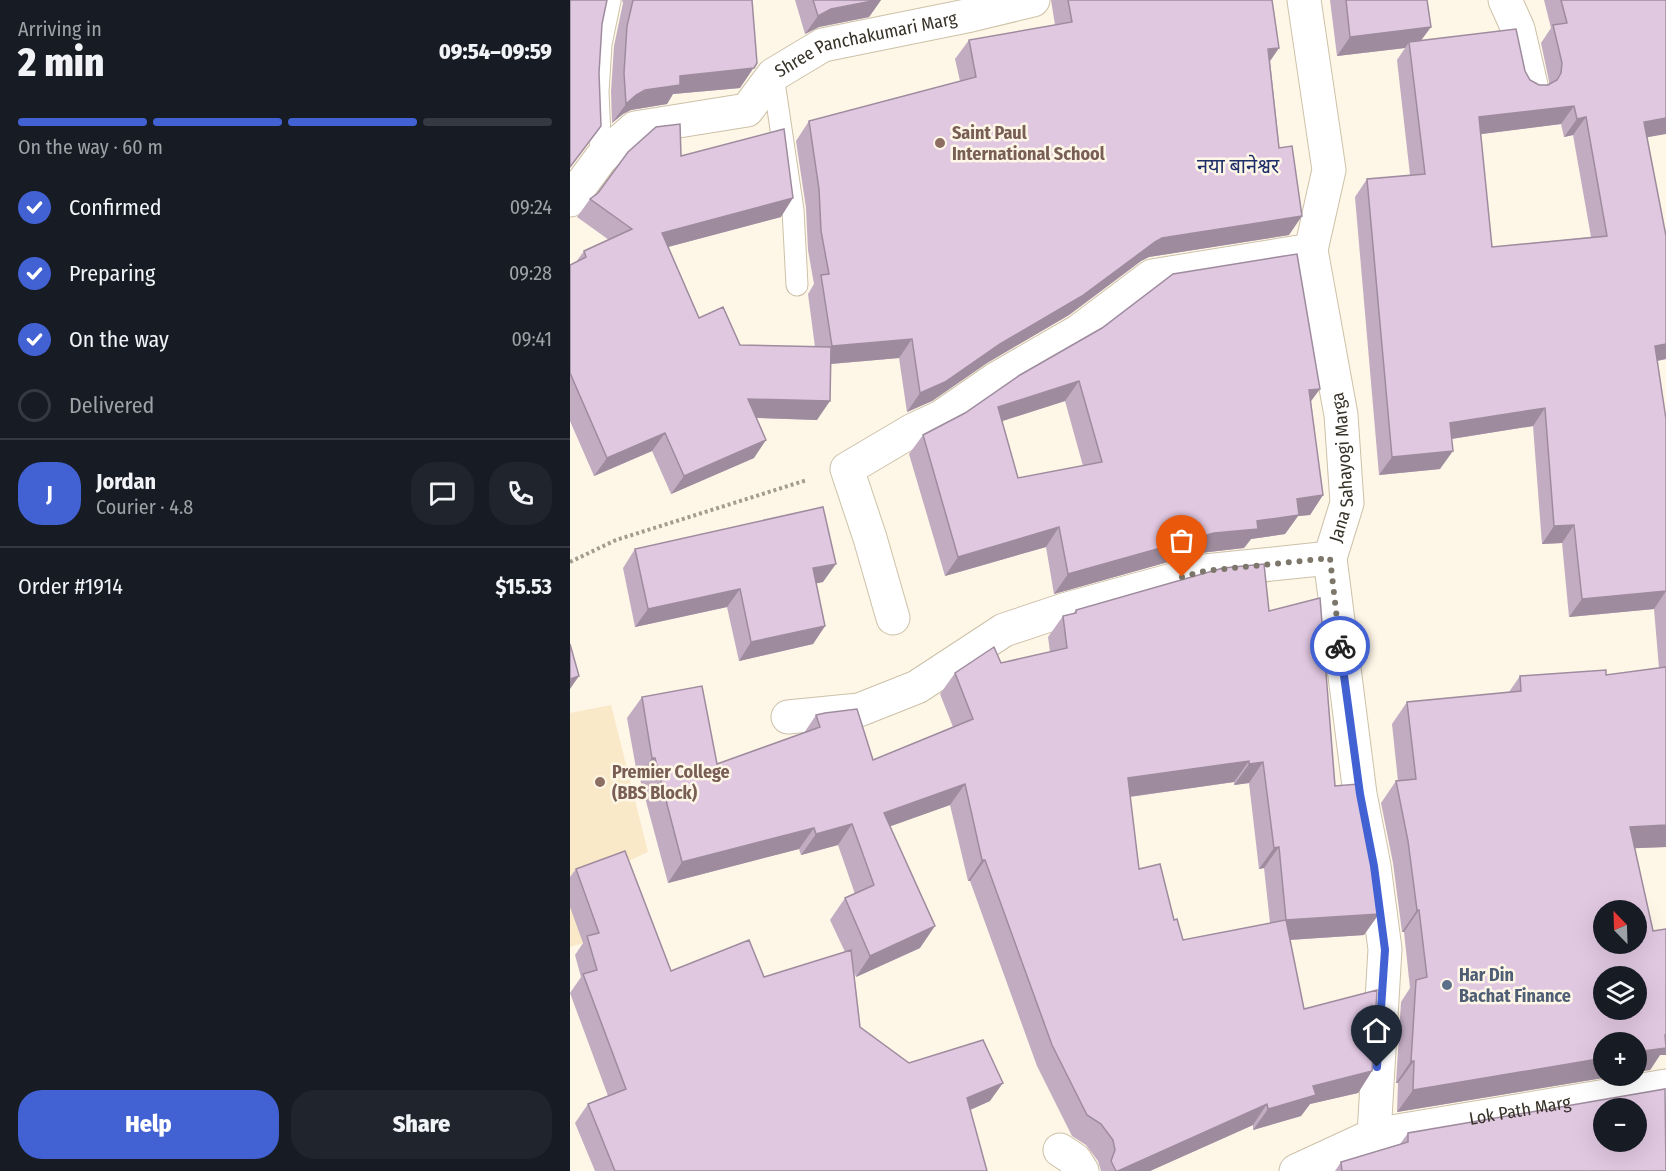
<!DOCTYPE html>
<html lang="en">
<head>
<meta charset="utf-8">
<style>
	:root { --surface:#171b24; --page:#20242c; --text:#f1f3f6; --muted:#9ea1a6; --line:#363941; --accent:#4262d4 }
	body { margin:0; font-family:"Fira Sans Condensed","Noto Sans Devanagari",sans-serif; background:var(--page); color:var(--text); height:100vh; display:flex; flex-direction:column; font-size:22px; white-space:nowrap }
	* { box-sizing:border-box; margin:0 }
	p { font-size:20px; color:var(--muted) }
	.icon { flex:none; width:33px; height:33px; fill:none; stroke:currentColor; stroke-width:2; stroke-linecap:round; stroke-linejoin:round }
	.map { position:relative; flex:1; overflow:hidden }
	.details { display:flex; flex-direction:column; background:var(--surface); width:570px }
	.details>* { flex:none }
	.needle { width:39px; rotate:337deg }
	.fabs { position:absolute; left:1023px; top:900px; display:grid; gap:12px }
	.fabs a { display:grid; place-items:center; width:54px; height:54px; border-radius:50%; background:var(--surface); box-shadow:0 6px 24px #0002; font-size:30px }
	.pin { position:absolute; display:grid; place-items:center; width:51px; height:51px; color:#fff; margin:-62px -26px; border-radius:50% 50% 50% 0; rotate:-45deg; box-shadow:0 0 6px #0007 }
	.pin .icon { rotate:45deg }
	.courier { position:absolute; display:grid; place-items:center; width:60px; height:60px; margin:-30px; border:4px solid #4262d4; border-radius:50%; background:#fff; color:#222; box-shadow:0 2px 8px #0007 }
	.head em { font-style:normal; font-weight:800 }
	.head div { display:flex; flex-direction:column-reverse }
	.head { display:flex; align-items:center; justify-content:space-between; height:102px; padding:0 18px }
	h1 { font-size:39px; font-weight:800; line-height:45px }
	.bar { display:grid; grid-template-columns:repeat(4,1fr); gap:9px 6px; align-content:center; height:72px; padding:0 18px }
	.bar i { height:8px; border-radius:4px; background:var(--line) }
	.bar .active { background:var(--accent) }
	.bar p { grid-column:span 4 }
	.line { display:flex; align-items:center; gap:15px; padding:0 18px; border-top:2px solid var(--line) }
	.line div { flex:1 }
	.round { display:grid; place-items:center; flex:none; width:63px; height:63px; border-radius:24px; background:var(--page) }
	ol { padding:0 18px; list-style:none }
	li { display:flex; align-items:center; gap:18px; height:66px }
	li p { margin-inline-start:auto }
	li .icon { padding:6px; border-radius:50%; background:var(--accent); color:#fff; stroke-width:4 }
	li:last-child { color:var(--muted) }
	li i { width:33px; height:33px; border:3px solid var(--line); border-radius:50% }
	.button { display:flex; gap:12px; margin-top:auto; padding:12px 18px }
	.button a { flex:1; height:69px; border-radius:24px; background:var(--accent); color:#fff; font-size:24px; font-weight:800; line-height:69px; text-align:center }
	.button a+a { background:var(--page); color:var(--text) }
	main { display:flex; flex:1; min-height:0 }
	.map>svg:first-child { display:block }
	.built { fill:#fae9c8 }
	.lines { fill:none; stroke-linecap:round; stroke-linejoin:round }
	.lane-casing { stroke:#cdc1a8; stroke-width:23 }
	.street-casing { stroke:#cdc1a8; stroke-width:35 }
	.path { stroke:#a39d90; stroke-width:4; stroke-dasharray:3 3; stroke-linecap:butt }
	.lane { stroke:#fff; stroke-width:21 }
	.street { stroke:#fff; stroke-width:33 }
	.wall { fill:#c2acc2; fill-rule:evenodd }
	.shaded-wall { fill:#9e8c9e }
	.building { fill:#e1c8e1; stroke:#9e8c9e; stroke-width:1.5; fill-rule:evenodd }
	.done { stroke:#7d776b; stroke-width:6; stroke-dasharray:0 10.8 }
	.route { stroke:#4262d4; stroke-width:8 }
	.education-dot { fill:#8d6e63; stroke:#fef6e7; stroke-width:2 }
	.service-dot { fill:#5c6f8a; stroke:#fef6e7; stroke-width:2 }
	.labels { text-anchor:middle; stroke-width:5; stroke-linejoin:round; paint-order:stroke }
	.street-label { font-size:18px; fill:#373228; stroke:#fef6e7 }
	.education-label { font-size:18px; font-weight:bold; fill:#785e54; stroke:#fef6e7; text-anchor:start }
	.service-label { font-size:18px; font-weight:bold; fill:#4e5e75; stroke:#fef6e7; text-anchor:start }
	.neighbourhood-label { font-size:20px; fill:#1f3068; stroke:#fef6e7 }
</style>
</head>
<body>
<main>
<section class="details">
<div class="head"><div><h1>2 min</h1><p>Arriving in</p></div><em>09:54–09:59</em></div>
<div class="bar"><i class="active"></i><i class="active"></i><i class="active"></i><i></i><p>On the way · 60 m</p></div>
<ol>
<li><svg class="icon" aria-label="check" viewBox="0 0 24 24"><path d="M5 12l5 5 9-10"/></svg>Confirmed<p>09:24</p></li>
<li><svg class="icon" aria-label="check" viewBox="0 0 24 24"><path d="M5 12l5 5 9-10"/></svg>Preparing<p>09:28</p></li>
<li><svg class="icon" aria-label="check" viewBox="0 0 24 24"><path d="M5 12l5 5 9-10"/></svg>On the way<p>09:41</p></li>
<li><i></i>Delivered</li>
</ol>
<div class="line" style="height:108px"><b class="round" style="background:var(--accent);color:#fff">J</b><div><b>Jordan</b><p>Courier · 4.8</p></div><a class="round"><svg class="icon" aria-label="chat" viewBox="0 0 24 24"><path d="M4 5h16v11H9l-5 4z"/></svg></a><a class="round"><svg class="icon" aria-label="phone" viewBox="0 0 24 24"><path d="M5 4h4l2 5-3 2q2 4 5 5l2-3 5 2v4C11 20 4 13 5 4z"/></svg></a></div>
<div class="line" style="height:78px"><div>Order #1914</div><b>$15.53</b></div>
<div class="button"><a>Help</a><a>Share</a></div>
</section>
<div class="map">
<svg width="1096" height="1171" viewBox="0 0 1096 1171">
	<rect width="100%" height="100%" fill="#fef6e7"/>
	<!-- built -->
	<path class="built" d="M41,705L78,852L50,865L71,925L0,947V713Z"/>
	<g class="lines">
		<defs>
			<path id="lane" d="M203,75L223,210L227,285
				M31,158L28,92L31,44L40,1"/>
			<g id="street">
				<path d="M935,0L948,29L961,85"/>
				<path id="s1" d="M0,200L31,158L65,128L177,110L203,75L253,45L401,15L463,0"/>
				<path d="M323,618L300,538L277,469L343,430L371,417L426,379L509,331L582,276L741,250"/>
				<path d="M218,717L289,710L347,687L434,630L497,609L635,571L760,558"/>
				<path id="s2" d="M804,1135L1096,1086"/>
				<path d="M490,1150L505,1160L512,1171"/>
				<path id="s3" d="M726,1171L804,1135L815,949L804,866L790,794L760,558L777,503L771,415L741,250L759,170L734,0"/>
			</g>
		</defs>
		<!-- lane casing -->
		<use href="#lane" class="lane-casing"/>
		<!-- street casing -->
		<use href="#street" class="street-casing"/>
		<!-- path -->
		<path class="path" d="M0,562L46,540L237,480"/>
		<!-- lane -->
		<use href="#lane" class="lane"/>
		<!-- street -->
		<use href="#street" class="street"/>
	</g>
	<!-- wall -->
	<path class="wall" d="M52,0H182L170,88L103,94L97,104L61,110L53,114L42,123L41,92L44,46L53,3Z
		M225,0H311L299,17L249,27L235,34Z
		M481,0H702L700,61L719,235L579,257L571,261L499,315L417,363L362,401L337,412L329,358L261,364L247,420L187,418L184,458L101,494L82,451L24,476L0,421V265L6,262L14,251L39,240L7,217L20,199L111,156L211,217L98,247L129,318L170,345L245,347L238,294L244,284L238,250L236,208L226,141L239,121L390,81L385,59L399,40L485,25Z
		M760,0H857L851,40L955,71L960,80L969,85H979V81L971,43L981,28L974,0H1096L1077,137L1096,236V359L1087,361L1096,419V847L1065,848L1083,931L1096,929V1055H1090L1080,1070L1034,1076H1045L827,1112L828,1083H826L831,1002L840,988L834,932H832L823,863L811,803L826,781H828L822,724L837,702L939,692L950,676L1036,675L1089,668L1084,609L999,617L992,543L972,544L963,426L882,439L870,469L809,475L785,197L797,179L840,175L827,60L835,48L767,56ZM991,124L994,137L1003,135L1021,237L922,247L910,134Z
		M532,328L741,402L753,495L740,515L728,516L715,534L681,539L674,548L630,553L484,594L476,547L375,576L339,454L353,435L395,413ZM495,401L513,466L448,478L432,421Z
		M65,549L253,582L246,583L255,626L243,644L169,661L157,607L65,627L53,568Z
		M506,610L699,611L765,786L794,935L720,940L734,1009L802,1071L788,1093L740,1104L731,1116L683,1130V1125L580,1171H531L528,1161L516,1145L502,1136L467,1066L400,881H398L380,805L320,826L350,948L286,977L284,972L290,1027L339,1063L420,1101L400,1110L417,1171H25L5,1123L18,1104L38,1096L0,993L11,977L5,955L13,943L0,907V877L6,869L101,971L194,977L275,952L260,920L275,898L285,894L268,845L231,855L229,849L98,883L70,779H68L57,718L72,697L147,764L234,733L246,715L303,760L383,727L370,694L385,673L480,652L478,637L493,616L503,614ZM664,782V785L679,783L689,869L694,868L700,923L613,940L604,920L569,869L560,797Z
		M838,1133L1096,1171H765L771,1162L830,1144Z"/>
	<!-- shaded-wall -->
	<path class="shaded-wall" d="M307,0H311L299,17L249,27L235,34L248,16L261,9Z
		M861,27L847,46L839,42L835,48L767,56L780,37Z
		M709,48L696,67L698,49Z
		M187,63L170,88L103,94L97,104L61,110L53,114L42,123L56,104L66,95L110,76Z
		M1004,106L991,124L896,136L909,117Z
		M1016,117L1003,135L994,137L1007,119Z
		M1096,118V134L1062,140L1074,122Z
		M223,198L211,217L79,252L92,233Z
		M732,216L719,235L579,257L571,261L499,315L417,363L362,401L337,412L350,393L430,344L585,242L592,238Z
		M342,339L329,358L248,365L262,346Z
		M1096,344V359L1072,364L1085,346Z
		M509,381L495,401L414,427L428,407Z
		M750,389L736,408L739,390Z
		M178,399L260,401L247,420L165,417Z
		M975,408L963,426L868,441L880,423Z
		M95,433L82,451L24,476L37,458Z
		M196,440L184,458L101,494L114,476Z
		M883,451L870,469L809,475L822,457Z
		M753,495L740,515L728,516L715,534L681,539L674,548L630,553L484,594L498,574L727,499Z
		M1004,525L992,543L972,544L984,526Z
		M489,527L476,547L375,576L388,557Z
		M266,564L253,582L230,587L243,568Z
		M170,589L157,607L65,627L78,609Z
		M1096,591L1084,609L999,617L1012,599Z
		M255,626L243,644L169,661L181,642Z
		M9,676L0,689V679Z
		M82,758H85L70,779H68Z
		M679,761L664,782L543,799L558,778Z
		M693,762L679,783L664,785L679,764Z
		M395,784L380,805L299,834L314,813Z
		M282,824L268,845L231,855L246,834Z
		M1096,825V847L1045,849L1060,827Z
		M244,828L229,849L98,883L112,862Z
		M709,847L694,868L689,869L704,848Z
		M412,860H415L400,881H398Z
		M847,910H849L834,932H832Z
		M809,914L794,935L702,941L716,920Z
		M365,926L350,948L286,977L300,956Z
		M1095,1035H1096V1055H1090L1080,1070L1066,1072V1052Z
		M1034,1058V1076H1045L827,1112L843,1090Z
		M841,1061H844L828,1083H826Z
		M802,1071L788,1093L740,1104L731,1116L683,1130L698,1109L743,1086Z
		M433,1083L420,1101L384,1117L397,1098Z
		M697,1104L683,1125L580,1171H548Z"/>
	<!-- building -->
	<path class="building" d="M0,0H37L32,24L29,73L31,126L0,167Z
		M63,0H182L187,63L184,68L110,76V85L75,90L66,95L56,104L54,73L57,26Z
		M243,0H307L261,9L248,16Z
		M498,0H702L709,48L698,49L709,148L722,146L732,216L592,238L585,242L512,296L430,344L375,382L350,393L342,339L262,346L251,275L259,274L251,231L249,189L239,121L406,77L399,40L502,22Z
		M776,0H857L861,27L780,37Z
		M991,0H1096V118L1074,122L1096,236V344L1085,346L1096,419V591L1012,599L1004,525L984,526L975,408L880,423L883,451L822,457L797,179L855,174L839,42L946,29L955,71L960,80L969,85H978L987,80L991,73L992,63L983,25L997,23ZM1004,106L1007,119L1016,117L1037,236L922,247L909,117Z
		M110,124L111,156L214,129L223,198L92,233L129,318L153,307L170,345L261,347L260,401L178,399L196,440L114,476L95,433L37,458L0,373V265L16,257L14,251L62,229L20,199L28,193L58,152L86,127Z
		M727,254L750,389L739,390L753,495L727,499L729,515L687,521L688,529L644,533L498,574L489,527L388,557L353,435L395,413L450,375L532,328L603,274ZM509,381L532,462L448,478L428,407Z
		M253,507L266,564L243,568L255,626L181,642L170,589L78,609L65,549Z
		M694,564L699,611L750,598L765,786L788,784L800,848L809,914L716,920L734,1009L807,990L802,1071L743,1086L746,1095L698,1109L697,1104L548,1171H546L541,1161L545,1150L543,1140L531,1124L517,1115L482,1045L415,860H412L395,784L314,813L365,926L300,956L275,898L304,885L282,824L246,834L244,828L112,862L85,758H82L72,697L132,686L147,764L250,727L246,715L255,713L287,709L303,760L403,719L385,673L424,647L431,663L497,648L493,616L506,613V610L653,568ZM679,761V764L693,762L704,848L709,847L716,920L613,940L607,919L604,920L590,864L569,869L558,778Z
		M0,644L9,676L0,679Z
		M1096,667V825L1060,827L1083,931L1096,929V1035H1095L1096,1048L1066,1052V1042H1034V1058L843,1090L844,1061H841L846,980L857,977L849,910H847L838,841L826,781L846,779L837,702L951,691L950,676L1036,670V675ZM1034,910H1066V944H1034ZM1034,976H1066V1010H1034Z
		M55,851L101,971L179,940L194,977L281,950L290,1027L339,1063L413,1040L433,1083L397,1098L417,1171H45L18,1104L56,1089L13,974L27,970L17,936L29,933L6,869Z
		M1095,1089L1096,1171H772L771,1162L838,1142V1133ZM1034,1108H1066V1142H1034Z"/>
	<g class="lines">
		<!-- done -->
		<path class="done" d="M612,577L635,571L760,558L770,646"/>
		<!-- route -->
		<path class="route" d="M770,646L790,794L804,866L815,950L807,1067"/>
	</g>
	<!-- markers -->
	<g class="education-dot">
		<circle cx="370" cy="143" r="6"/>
		<circle cx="30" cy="782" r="6"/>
	</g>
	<circle class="service-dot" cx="877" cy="985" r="6"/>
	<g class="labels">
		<!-- street labels -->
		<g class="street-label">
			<text dy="6" stroke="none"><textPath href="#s1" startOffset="354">Shree Panchakumari Marg</textPath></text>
			<text dy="6" stroke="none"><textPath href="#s3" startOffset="760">Jana Sahayogi Marga</textPath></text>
			<text dy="6" stroke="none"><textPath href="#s2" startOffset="148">Lok Path Marg</textPath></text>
		</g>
		<!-- education labels -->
		<g class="education-label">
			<text x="382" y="139">Saint Paul<tspan x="382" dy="21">International School</tspan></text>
			<text x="42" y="778">Premier College<tspan x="42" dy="21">(BBS Block)</tspan></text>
		</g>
		<!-- service labels -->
		<g class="service-label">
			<text x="889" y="981">Har Din<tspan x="889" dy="21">Bachat Finance</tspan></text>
		</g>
		<!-- neighbourhood labels -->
		<g class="neighbourhood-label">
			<text x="668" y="173">नया बानेश्वर</text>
		</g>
	</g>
</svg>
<div class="fabs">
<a><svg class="needle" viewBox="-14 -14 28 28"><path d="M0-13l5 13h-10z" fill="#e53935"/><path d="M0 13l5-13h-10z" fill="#9ea1a6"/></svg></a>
<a><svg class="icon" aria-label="layers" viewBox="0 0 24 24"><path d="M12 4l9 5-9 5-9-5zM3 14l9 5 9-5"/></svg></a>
<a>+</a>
<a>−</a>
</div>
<div class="pin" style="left:612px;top:577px;background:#ea580c"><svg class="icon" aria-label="bag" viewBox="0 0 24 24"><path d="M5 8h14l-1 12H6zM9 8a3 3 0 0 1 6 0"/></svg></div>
<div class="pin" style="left:807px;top:1067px;background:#1f2937"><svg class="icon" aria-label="home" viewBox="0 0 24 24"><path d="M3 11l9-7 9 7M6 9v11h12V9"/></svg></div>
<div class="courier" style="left:770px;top:646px"><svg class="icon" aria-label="bike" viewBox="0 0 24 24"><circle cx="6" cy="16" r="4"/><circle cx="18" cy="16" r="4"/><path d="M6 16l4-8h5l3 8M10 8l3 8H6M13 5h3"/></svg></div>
</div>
</main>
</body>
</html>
